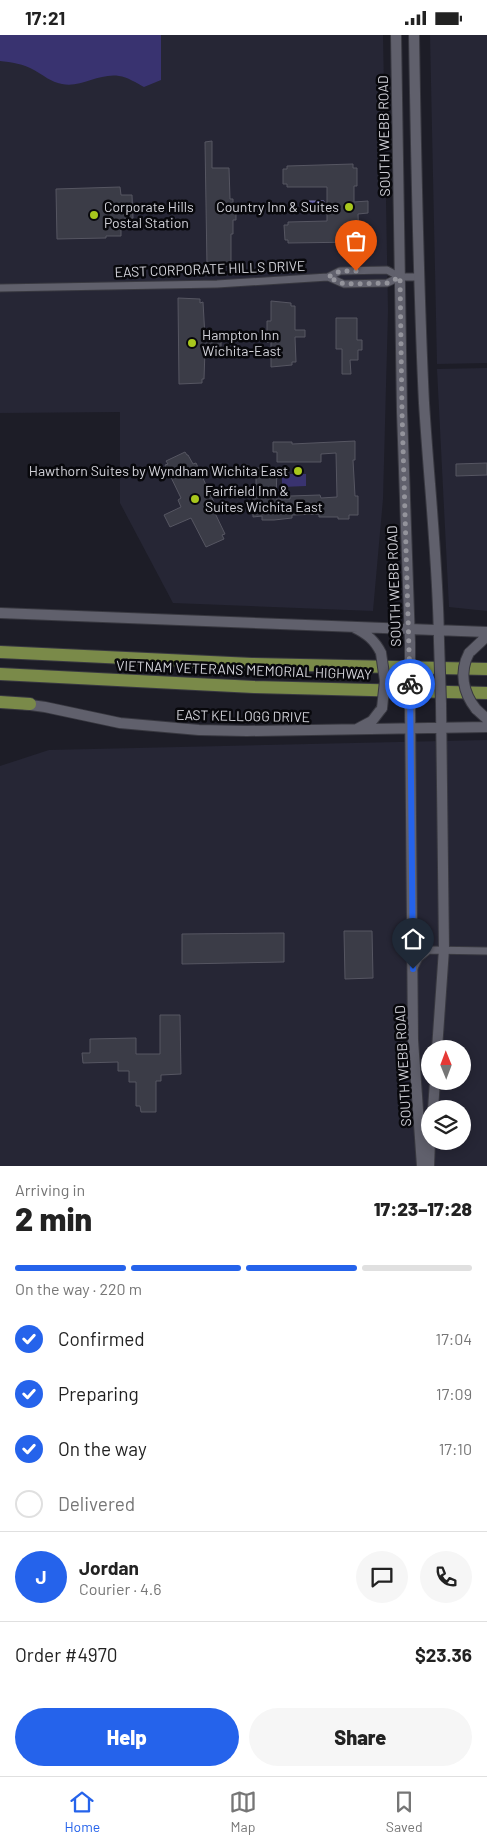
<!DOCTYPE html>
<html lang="en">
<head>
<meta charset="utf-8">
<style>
	:root { --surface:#fff; --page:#f6f6f6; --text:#222; --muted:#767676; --line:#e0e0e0; --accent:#2563eb }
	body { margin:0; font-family:Barlow,sans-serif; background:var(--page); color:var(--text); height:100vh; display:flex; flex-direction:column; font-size:19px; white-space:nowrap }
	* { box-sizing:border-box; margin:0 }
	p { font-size:16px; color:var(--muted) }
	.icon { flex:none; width:28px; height:28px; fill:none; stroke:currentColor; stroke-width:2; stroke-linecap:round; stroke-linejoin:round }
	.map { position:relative; height:1131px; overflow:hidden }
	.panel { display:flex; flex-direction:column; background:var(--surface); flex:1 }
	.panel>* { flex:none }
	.needle { width:32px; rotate:359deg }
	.controls { position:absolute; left:421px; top:1005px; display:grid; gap:10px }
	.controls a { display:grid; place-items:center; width:50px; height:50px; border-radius:50%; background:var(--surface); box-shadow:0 2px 12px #0003; font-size:25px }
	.pin { position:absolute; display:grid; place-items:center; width:42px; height:42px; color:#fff; margin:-51px -21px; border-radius:50% 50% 50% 0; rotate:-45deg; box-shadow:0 0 5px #0007 }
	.pin .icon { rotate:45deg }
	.courier { position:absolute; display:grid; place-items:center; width:50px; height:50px; margin:-25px; border:4px solid #2563eb; border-radius:50%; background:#fff; color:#222; box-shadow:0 1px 6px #0007 }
	.summary em { font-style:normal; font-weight:800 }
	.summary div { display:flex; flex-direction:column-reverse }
	.summary { display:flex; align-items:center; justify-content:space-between; height:85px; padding:0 15px }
	h1 { font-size:32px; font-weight:800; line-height:38px }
	.bar { display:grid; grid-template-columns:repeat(4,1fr); gap:8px 5px; align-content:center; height:60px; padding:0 15px }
	.bar i { height:6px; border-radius:4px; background:var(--line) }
	.bar .selected { background:var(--accent) }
	.bar p { grid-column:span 4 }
	.line { display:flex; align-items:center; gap:12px; padding:0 15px; border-top:1px solid var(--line) }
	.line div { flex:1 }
	.round { display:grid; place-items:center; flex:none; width:52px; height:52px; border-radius:26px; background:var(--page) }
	ol { padding:0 15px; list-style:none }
	li { display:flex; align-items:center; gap:15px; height:55px }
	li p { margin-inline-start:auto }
	li .icon { padding:5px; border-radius:50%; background:var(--accent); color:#fff; stroke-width:4 }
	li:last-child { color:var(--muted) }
	li i { width:28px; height:28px; border:2px solid var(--line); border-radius:50% }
	.primary-button { display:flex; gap:10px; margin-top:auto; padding:10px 15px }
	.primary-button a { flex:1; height:58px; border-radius:30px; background:var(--accent); color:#fff; font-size:20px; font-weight:800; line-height:58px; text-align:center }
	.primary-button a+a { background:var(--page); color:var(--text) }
	.status { display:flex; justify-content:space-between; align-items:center; height:35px; padding:0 25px; background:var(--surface); direction:ltr }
	.status svg { height:14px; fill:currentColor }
	.dock { display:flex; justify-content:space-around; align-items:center; height:70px; border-top:1px solid var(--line); background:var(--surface); font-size:14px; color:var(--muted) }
	.dock a { display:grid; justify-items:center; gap:2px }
	.dock .selected { color:var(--accent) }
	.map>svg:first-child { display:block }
	.built { fill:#262635; fill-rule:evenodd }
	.green { fill:#393370 }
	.water { fill:#5a54a2; stroke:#7e7ab2 }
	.building { fill:#3b3c47; stroke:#565662 }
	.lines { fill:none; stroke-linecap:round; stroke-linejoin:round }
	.street-casing { stroke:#383840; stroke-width:9 }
	.secondary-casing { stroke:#383840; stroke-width:12 }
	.highway-casing { stroke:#383840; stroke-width:14 }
	.street { stroke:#60606c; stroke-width:7 }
	.secondary { stroke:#60606c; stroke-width:10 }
	.highway { stroke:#7a8a49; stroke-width:12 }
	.secondary-bridge-casing { stroke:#383840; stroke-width:12; stroke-linecap:butt }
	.secondary-bridge { stroke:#60606c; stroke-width:10 }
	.done { stroke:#93939b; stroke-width:5; stroke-dasharray:0 9 }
	.route { stroke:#2563eb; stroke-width:6 }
	.poi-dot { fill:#a8c71d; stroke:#08080c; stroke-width:2 }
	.labels { text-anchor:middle; stroke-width:5; stroke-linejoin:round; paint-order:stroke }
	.street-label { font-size:14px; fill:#d2d2d9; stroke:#08080c }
	.poi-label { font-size:14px; fill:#d2d2d9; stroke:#08080c; text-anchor:start }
</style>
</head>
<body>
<div class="status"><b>17:21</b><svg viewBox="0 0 49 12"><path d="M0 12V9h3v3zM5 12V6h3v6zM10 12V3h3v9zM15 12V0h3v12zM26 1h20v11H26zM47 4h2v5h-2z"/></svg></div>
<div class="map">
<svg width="487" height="1131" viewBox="0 0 487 1131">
	<rect width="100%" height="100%" fill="#1d1d27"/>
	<!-- built -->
	<path class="built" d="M0,0H383L388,276L383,464L373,576L173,568L120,468V377L0,378Z
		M430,0H487V328L437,329Z
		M487,333V576L449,572L437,334Z
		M487,705V1131H0V731L49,715ZM430,1014H462V1046H430ZM430,1074H462V1106H430Z"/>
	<!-- green -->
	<path class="green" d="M0,0H161V45L144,52C137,48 127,42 119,41C99,38 81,53 62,49C51,47 43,40 34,35C24,29 11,27 0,26Z
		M282,439H306V451L282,452Z"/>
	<!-- water -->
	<path class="water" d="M309,166H324V172L309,173Z"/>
	<!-- building -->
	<path class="building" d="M212,106V133H229L230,164H233V177H236V185H233V199H231V231H207L205,107Z
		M353,129V133H357V151H354V167L368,166V178L358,179L359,207L288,208V205H285L284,190H288V187L327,186V152H287V149H283V134H287V131Z
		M120,152L121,160H132L133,183L121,184V201H106V203L57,204L56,154Z
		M178,263L200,264V268L203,267L205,302H221V315H205L204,344H202V348L179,349Z
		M271,266L291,268V271H295V295H305V302H295L296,327H292V330L271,332V307H267V286H271Z
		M336,283H357V305H362V315H358V325H350L351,339H342V314H336Z
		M355,406V425H353L355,461H358V480H349V484H338V482H319V479L292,480V483L274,485H262V481L253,482V463H256V433H277L276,464H290V461L320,460L321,463L337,462L336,418L321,419V427H277V417H273V407H292V409Z
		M185,417L187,420H188L193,429L196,428L217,474L214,476L225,499L222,500L224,504L206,512L191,483L170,492L164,480L181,472L178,465L181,463L165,430L168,429L166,426Z
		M487,428V440L456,441V429Z
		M344,896H372L373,943L345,944Z
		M284,898V927L182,929V899Z
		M160,980H180L181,1039L161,1040V1046H156V1077H141L140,1071H136V1047H129V1036H118V1027L83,1028L82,1018H90V1004L136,1003V1019H160Z"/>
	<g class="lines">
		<defs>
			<path id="street" d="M328,242L340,236L387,235L400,242
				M0,253L217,249L328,242L344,249L387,248L400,242H418
				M414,933L419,923L429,915L487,916"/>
			<path id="secondary" d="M396,0L402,377L410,608
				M414,0C416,123 418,245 424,368C429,448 438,527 439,606
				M0,578L487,597
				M353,592C366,598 375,605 381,618
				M469,618L487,601
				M410,668L413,1005L422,1131
				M23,669L45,672L120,688L199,695L247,696L487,692
				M476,674L487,684
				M357,694L372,686L382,673
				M437,1014L444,914L441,669
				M433,1074L435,1046
				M429,1131L430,1106"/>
			<path id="highway" d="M0,617L252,629L487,634
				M0,639L254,652L487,658
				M0,667L30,669"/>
		</defs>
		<!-- street casing -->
		<use href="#street" class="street-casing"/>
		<!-- secondary casing -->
		<use href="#secondary" class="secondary-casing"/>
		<!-- highway casing -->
		<use href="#highway" class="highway-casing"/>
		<!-- street -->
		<use href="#street" class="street"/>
		<!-- secondary -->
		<use href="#secondary" class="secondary"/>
		<!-- highway -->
		<use href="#highway" class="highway"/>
		<defs>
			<path id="secondary-bridge" d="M439,606L441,669
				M410,608V668
				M381,618L385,646L382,673
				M469,618C459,637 463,658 476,674"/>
		</defs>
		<!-- secondary-bridge casing -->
		<use href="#secondary-bridge" class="secondary-bridge-casing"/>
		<!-- secondary-bridge -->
		<use href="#secondary-bridge" class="secondary-bridge"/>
	</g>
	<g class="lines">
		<!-- done -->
		<path class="done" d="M356,236H340L328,242L344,249L387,248L400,242L402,377L410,649"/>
		<!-- route -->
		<path class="route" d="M410,649L413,934"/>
	</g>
	<!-- markers -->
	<g class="poi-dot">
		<circle cx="349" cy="172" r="5"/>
		<circle cx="94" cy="180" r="5"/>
		<circle cx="192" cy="308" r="5"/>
		<circle cx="298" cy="436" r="5"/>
		<circle cx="195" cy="464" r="5"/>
	</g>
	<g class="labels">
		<!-- street labels -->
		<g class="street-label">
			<text transform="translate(384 101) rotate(-91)" y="5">SOUTH WEBB ROAD</text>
			<text transform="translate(210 234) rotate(-2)" y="5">EAST CORPORATE HILLS DRIVE</text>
			<text transform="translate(394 551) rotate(-92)" y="5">SOUTH WEBB ROAD</text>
			<text transform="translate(244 635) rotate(2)" y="5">VIETNAM VETERANS MEMORIAL HIGHWAY</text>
			<text transform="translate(243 681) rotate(1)" y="5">EAST KELLOGG DRIVE</text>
			<text transform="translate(403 1031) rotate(-93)" y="5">SOUTH WEBB ROAD</text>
		</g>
		<!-- poi labels -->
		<g class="poi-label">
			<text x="104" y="177">Corporate Hills<tspan x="104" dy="16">Postal Station</tspan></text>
			<text x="339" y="177" text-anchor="end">Country Inn &amp; Suites</text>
			<text x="202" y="305">Hampton Inn<tspan x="202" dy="16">Wichita-East</tspan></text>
			<text x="288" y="441" text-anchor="end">Hawthorn Suites by Wyndham Wichita East</text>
			<text x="205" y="461">Fairfield Inn &amp;<tspan x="205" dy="16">Suites Wichita East</tspan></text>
		</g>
	</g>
</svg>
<div class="controls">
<a><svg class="needle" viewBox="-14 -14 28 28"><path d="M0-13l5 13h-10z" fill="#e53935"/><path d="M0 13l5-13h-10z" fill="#767676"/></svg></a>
<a><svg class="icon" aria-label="layers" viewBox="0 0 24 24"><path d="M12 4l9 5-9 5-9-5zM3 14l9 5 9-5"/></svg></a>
</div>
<div class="pin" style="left:356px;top:236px;background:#ea580c"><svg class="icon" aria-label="bag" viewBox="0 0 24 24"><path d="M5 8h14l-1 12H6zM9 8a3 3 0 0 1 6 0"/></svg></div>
<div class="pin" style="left:413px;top:934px;background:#1f2937"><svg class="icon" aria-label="home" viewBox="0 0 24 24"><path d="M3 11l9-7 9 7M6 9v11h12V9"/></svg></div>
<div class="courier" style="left:410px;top:649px"><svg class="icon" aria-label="bike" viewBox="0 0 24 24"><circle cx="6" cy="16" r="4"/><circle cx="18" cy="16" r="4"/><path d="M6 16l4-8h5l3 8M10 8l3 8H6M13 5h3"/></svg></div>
</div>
<section class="panel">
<div class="summary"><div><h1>2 min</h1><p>Arriving in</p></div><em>17:23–17:28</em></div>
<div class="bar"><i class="selected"></i><i class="selected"></i><i class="selected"></i><i></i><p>On the way · 220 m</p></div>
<ol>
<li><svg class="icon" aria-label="check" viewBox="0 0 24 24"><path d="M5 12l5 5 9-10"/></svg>Confirmed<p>17:04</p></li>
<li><svg class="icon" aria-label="check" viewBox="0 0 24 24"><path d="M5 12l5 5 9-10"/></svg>Preparing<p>17:09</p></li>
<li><svg class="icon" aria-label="check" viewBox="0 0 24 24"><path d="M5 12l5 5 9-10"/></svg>On the way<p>17:10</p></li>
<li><i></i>Delivered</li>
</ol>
<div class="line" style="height:90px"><b class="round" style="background:var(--accent);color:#fff">J</b><div><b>Jordan</b><p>Courier · 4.6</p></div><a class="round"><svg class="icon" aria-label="chat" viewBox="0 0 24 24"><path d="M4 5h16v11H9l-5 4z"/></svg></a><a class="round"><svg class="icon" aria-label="phone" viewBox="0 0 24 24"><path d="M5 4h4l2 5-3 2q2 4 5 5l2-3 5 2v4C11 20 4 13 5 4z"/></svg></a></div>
<div class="line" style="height:65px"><div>Order #4970</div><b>$23.36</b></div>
<div class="primary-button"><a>Help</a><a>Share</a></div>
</section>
<nav class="dock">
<a class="selected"><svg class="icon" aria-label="home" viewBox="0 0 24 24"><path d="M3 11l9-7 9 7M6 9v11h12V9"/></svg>Home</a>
<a><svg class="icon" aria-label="map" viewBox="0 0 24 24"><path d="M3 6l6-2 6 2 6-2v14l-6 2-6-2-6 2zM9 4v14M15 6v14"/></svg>Map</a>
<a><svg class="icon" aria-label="saved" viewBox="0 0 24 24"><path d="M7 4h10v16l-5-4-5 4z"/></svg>Saved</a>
</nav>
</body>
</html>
